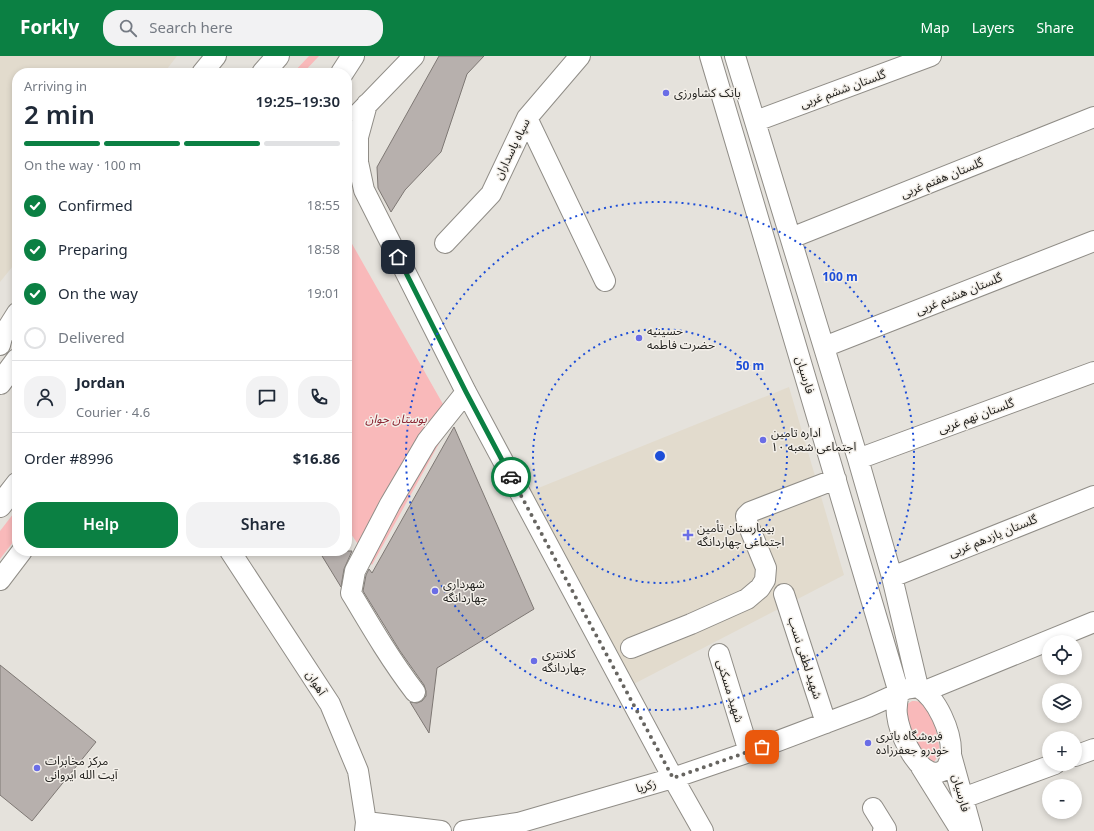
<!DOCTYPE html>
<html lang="en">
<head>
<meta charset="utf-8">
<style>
	:root { --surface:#fff; --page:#f2f2f3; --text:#1f2937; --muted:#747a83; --line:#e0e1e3; --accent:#0b8043 }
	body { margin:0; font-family:Georgia,"Noto Sans Arabic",serif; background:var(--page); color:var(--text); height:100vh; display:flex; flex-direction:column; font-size:15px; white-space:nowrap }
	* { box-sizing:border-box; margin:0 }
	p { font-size:13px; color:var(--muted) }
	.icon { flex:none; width:22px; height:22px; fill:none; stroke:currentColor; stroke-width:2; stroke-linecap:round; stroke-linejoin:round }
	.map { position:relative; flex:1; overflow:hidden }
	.sheet { position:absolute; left:12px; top:12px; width:340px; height:488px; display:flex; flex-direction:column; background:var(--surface); border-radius:16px; box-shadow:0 2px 6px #0003 }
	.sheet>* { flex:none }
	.controls { position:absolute; left:1042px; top:579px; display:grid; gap:8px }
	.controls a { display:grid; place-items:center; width:40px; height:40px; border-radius:50%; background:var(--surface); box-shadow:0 2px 6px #0003; font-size:20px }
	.pin { position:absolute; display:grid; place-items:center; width:34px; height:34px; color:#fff; margin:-17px; border-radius:8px; box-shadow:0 2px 6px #0006 }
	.courier { position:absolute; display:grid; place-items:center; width:40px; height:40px; margin:-20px; border:3px solid #0b8043; border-radius:50%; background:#fff; color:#222; box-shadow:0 1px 5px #0007 }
	.head em { font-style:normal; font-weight:600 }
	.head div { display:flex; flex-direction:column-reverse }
	.head { display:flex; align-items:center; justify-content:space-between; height:68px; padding:0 12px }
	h1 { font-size:26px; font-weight:600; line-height:30px }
	.bar { display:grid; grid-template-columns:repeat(4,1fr); gap:6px 4px; align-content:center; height:48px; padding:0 12px }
	.bar i { height:5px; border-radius:3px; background:var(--line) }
	.bar .selected { background:var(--accent) }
	.bar p { grid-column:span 4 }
	.line { display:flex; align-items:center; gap:10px; padding:0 12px; border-top:1px solid var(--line) }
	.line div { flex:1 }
	.round { display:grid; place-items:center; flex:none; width:42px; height:42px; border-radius:16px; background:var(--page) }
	ol { padding:0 12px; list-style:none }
	li { display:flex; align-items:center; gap:12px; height:44px }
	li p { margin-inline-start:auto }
	li .icon { padding:4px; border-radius:50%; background:var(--accent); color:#fff; stroke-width:4 }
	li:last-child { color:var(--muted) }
	li i { width:22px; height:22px; border:2px solid var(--line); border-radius:50% }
	.button { display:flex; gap:8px; margin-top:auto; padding:8px 12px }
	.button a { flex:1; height:46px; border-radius:16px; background:var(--accent); color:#fff; font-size:16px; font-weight:600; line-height:46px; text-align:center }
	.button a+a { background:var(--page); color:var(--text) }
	header { display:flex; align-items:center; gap:24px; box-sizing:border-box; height:56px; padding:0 20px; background:var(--accent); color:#fff }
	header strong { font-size:19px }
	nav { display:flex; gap:22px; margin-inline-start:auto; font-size:14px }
	.search { width:280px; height:36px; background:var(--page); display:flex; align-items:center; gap:10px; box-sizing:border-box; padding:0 14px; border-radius:16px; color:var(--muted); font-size:15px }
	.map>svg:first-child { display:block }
	.built { fill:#e2dbcd }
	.green { fill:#f9b9ba }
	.building { fill:#b7b0ad; stroke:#7e7874 }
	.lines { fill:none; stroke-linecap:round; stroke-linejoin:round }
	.minor-casing { stroke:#908d87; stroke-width:22 }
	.highway-casing { stroke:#908d87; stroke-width:24 }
	.minor { stroke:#fff; stroke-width:20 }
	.highway { stroke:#fff; stroke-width:22 }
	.done { stroke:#676561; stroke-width:4; stroke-dasharray:0 7.2 }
	.route { stroke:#0b8043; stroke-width:5 }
	.ring { fill:none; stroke:#1d4ed8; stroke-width:2; stroke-dasharray:2 4 }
	.poi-dot { fill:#6a6de6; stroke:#f3efe9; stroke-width:1.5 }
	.labels { text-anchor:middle; stroke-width:3; stroke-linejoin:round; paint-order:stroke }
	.street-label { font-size:12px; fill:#23221f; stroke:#f3efe9 }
	.poi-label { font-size:12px; fill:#23221f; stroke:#f3efe9; text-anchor:start }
	.park-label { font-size:12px; font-style:italic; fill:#8a2432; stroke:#f3efe9 }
	.centre { fill:#1d4ed8; stroke:#f3efe9; stroke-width:2 }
	.ring-label { font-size:12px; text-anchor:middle; font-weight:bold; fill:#1d4ed8; stroke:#f3efe9; stroke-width:3; stroke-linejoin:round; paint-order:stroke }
</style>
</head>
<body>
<header>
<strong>Forkly</strong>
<div class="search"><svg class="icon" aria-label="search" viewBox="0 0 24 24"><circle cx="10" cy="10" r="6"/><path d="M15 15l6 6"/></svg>Search here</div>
<nav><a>Map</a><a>Layers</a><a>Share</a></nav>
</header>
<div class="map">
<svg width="1094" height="775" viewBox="0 0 1094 775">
	<rect width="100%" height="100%" fill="#e5e2dc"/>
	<!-- built -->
	<path class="built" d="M0,0H177L164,17H17V205L0,226Z
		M789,331L844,519L626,632L521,439Z"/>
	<!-- green -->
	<path class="green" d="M309,0H319L303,17H293Z
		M347,179L452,364L372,509L347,472Z
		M17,453V481L0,503V475Z
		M912,645C915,645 919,645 921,647C933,652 939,685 940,697L934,706L926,704C915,686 906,671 906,649Z"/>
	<!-- building -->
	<path class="building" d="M439,0H484L467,18L441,96L405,134L391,156L378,132L377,111Z
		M454,371L534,553L437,612L429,677L410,646L417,647L422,645L426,640V635L424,629L400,595L363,535L366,519L369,513L372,517Z
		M319,495H352L344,513L341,531Z
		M0,609L96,686L32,765L0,739Z"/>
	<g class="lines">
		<defs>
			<path id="minor" d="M735,0L858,403L892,521L918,631
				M202,17L216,0
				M367,48L358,81V106L364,134L466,336L673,722L703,775
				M359,57L414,0
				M527,62L605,225
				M756,65L931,0
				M791,182L1094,61
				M445,187L491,138L527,62L580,0
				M0,289L2,281L17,257
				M824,291L1094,185
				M858,403L1094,316
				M230,495L330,648L358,715L366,766L365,775
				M892,521L1094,440
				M0,524L22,495
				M784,538L826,667
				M631,592L691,568L747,543L760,532L765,524L766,512L747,466L746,460L750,456L836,423
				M719,598L749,696
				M918,631C937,642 952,676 951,698C951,703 948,708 946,713C941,716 937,718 931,716C914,711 899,676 897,659C896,652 897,645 899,637L906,633Z
				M925,635L1094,566
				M415,636C392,606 373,574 354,542L351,537L352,532L355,515L390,448L427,385L466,336
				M951,699L972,775
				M1075,700L1094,693
				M921,711L961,775
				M963,742L1055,708
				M873,752L886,773L883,775
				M366,766L441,775
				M464,775L518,767L673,722L749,696L868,651L899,637L710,0"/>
			<path id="highway" d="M263,17L278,0
				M342,17L353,0
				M0,327L17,304
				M0,450L17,428"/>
		</defs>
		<!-- minor casing -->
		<use href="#minor" class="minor-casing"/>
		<!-- highway casing -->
		<use href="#highway" class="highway-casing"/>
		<!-- minor -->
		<use href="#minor" class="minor"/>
		<!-- highway -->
		<use href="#highway" class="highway"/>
	</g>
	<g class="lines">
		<!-- done -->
		<path class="done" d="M511,421L673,722L762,691"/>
		<!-- route -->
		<path class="route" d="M398,201L466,336L511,421"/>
	</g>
	<!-- distance rings -->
	<g class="ring">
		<circle cx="660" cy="400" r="127"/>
		<circle cx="660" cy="400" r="254"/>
	</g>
	<!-- markers -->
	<g class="poi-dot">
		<circle cx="666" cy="37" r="4"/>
		<circle cx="639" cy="282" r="4"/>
		<circle cx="763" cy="384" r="4"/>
		<path d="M686 473h4v4h4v4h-4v4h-4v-4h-4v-4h4z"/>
		<circle cx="435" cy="535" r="4"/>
		<circle cx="534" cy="605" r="4"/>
		<circle cx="868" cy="687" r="4"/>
		<circle cx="37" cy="712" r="4"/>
	</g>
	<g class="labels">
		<!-- street labels -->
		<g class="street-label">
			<text transform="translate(843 33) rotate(-20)" y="4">گلستان ششم غربی</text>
			<text transform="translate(512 93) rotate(-64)" y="4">سپاه پاسداران</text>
			<text transform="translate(942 122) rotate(-22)" y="4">گلستان هفتم غربی</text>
			<text transform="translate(959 238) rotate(-22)" y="4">گلستان هشتم غربی</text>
			<text transform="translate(805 319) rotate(73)" y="4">فارسیان</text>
			<text transform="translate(976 360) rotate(-20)" y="4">گلستان نهم غربی</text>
			<text transform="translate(993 480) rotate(-22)" y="4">گلستان یازدهم غربی</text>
			<text transform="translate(805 602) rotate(72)" y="4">شهید لطفی نسب</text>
			<text transform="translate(316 627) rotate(57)" y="4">آهوان</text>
			<text transform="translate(730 635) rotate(73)" y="4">شهید مسکنی</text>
			<text transform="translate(646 730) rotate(-16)" y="4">زکریا</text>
			<text transform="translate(961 737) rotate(75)" y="4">فارسیان</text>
		</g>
		<!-- poi labels -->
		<g class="poi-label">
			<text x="674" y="41">بانک کشاورزی</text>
			<text x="647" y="279">حسینیه<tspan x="647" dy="14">حضرت فاطمه</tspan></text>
			<text x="771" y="381">اداره تامین<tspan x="771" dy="14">اجتماعی شعبه ۱۰</tspan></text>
			<text x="697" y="476">بیمارستان تأمین<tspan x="697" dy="14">اجتماعی چهاردانگه</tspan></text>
			<text x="443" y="532">شهرداری<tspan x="443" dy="14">چهاردانگه</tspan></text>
			<text x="542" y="602">کلانتری<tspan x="542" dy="14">چهاردانگه</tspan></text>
			<text x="876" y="684">فروشگاه باتری<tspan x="876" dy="14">خودرو جعفرزاده</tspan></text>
			<text x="45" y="709">مرکز مخابرات<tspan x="45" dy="14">آیت الله ایروانی</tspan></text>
		</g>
		<!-- park labels -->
		<g class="park-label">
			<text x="396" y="367">بوستان جوان</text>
		</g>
	</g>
	<circle cx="660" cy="400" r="6" class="centre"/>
	<g class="ring-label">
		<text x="840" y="225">100 m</text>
		<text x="750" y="314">50 m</text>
	</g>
</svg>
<div class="controls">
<a><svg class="icon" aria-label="locate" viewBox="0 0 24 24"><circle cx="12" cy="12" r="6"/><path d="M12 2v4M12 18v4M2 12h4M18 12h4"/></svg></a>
<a><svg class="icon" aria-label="layers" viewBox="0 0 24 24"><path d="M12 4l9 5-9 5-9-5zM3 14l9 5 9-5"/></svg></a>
<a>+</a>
<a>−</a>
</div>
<div class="pin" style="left:762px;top:691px;background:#ea580c"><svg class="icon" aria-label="bag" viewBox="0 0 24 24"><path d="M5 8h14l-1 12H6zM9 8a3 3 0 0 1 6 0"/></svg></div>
<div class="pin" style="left:398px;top:201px;background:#1f2937"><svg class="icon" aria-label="home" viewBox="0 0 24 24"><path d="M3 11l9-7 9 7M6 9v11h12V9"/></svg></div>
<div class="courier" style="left:511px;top:421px"><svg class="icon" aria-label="car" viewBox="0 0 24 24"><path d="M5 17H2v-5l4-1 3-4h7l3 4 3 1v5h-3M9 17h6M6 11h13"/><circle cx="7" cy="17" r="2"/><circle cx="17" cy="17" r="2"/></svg></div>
<section class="sheet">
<div class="head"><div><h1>2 min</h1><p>Arriving in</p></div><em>19:25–19:30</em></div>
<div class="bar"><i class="selected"></i><i class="selected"></i><i class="selected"></i><i></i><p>On the way · 100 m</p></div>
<ol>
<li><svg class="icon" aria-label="check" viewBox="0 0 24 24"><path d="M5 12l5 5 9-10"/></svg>Confirmed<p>18:55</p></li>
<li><svg class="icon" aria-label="check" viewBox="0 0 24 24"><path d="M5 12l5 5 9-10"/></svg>Preparing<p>18:58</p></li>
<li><svg class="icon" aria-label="check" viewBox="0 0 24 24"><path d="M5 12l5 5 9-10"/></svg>On the way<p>19:01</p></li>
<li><i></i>Delivered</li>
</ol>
<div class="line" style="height:72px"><a class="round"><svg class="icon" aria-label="person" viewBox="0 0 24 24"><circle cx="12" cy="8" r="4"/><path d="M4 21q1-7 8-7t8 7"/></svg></a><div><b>Jordan</b><p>Courier · 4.6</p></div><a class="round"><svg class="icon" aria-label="chat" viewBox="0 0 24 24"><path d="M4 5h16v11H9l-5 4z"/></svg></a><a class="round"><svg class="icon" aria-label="phone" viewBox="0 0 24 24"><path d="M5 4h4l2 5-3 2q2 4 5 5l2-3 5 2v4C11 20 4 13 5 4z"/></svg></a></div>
<div class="line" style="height:52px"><div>Order #8996</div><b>$16.86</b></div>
<div class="button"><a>Help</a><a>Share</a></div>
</section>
</div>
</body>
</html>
